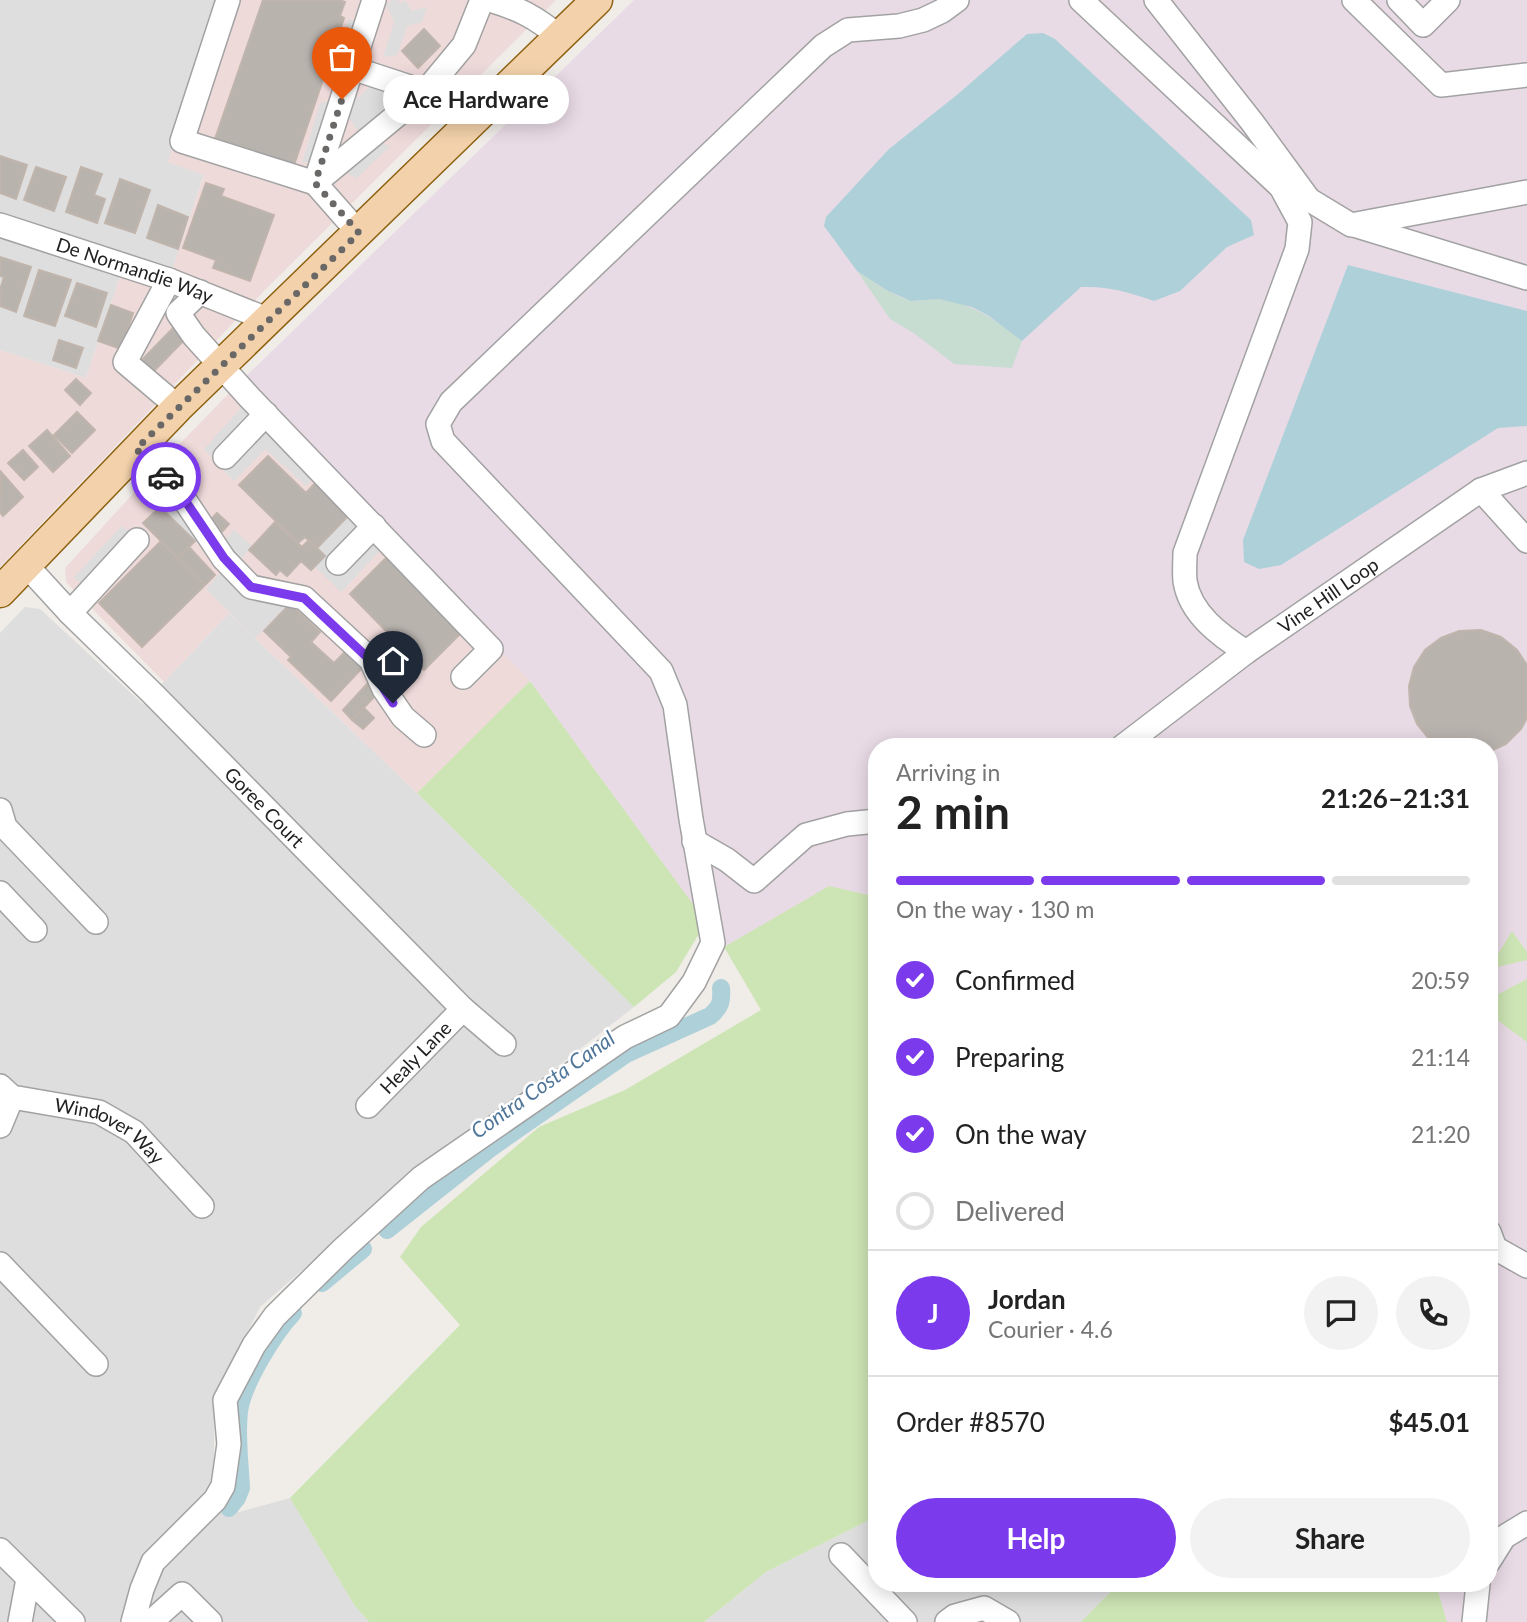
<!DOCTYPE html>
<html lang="en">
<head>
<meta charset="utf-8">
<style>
	:root { --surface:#fff; --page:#f2f2f2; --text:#222; --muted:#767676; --line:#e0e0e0; --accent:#7c3aed }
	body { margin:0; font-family:Lato,sans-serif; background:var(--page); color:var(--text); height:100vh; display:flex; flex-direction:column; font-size:26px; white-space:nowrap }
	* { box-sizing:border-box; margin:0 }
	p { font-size:23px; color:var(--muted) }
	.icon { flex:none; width:38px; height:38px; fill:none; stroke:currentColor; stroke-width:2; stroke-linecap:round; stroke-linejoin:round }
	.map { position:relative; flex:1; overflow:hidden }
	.sheet { position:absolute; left:868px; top:738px; width:630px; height:854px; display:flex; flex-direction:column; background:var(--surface); border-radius:28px; box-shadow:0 4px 18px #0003 }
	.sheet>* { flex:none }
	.pin { position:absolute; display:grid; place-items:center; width:60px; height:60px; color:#fff; margin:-72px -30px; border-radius:50% 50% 50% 0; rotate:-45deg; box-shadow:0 0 7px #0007 }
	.pin .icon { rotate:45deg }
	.courier { position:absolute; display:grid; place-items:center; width:70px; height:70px; margin:-35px; border:5px solid #7c3aed; border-radius:50%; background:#fff; color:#222; box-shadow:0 2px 9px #0007 }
	.bubble { position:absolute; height:49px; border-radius:24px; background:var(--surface); box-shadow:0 4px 18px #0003; font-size:23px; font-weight:700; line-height:49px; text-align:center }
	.head em { font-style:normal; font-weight:700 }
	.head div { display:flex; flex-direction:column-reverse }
	.head { display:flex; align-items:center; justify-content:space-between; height:119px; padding:0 28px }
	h1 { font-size:46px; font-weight:700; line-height:52px }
	.bar { display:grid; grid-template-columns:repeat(4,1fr); gap:10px 7px; align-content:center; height:84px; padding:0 28px }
	.bar i { height:9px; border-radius:5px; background:var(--line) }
	.bar .selected { background:var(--accent) }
	.bar p { grid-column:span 4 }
	.line { display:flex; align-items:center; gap:18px; padding:0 28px; border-top:2px solid var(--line) }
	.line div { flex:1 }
	.round { display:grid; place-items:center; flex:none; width:74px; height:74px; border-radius:37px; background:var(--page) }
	ol { padding:0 28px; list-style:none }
	li { display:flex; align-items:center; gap:21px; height:77px }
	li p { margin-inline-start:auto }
	li .icon { padding:7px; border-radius:50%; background:var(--accent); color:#fff; stroke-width:4 }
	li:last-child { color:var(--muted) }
	li i { width:38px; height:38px; border:4px solid var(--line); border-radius:50% }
	.cta { display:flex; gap:14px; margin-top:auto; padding:14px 28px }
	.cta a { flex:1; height:80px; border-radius:42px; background:var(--accent); color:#fff; font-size:28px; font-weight:700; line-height:80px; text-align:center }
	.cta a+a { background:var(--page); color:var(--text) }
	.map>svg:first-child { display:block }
	.residential { fill:#dfdede }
	.commercial { fill:#efdada }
	.industrial { fill:#e9dbe6 }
	.grass { fill:#cde4b4 }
	.wetland { fill:#c7ddd2 }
	.parking { fill:#ddd }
	.water { fill:#aed0d9 }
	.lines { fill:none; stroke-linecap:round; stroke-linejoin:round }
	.canal { stroke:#aed0d9; stroke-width:18 }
	.building { fill:#b9b3ae; stroke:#c0b5ac; stroke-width:2 }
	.minor-casing { stroke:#a2a2a2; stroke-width:26 }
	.major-casing { stroke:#8e6110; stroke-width:33 }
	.minor { stroke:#fff; stroke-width:23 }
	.major { stroke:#f3d2ab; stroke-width:30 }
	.done { stroke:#696867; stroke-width:7; stroke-dasharray:0 12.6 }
	.route { stroke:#7c3aed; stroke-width:9 }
	.labels { text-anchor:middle; stroke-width:5; stroke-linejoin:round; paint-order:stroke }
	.street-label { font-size:19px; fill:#212121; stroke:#fff }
	.water-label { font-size:21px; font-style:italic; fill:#4f7699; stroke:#fff }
</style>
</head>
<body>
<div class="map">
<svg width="1527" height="1622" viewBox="0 0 1527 1622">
	<rect width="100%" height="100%" fill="#f0ede9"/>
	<!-- residential -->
	<path class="residential" d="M0,0H221L168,162L204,174L169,280L124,265L86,378L0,350Z
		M25,607L40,609L143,704L229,613L417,793L634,1007L356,1223L260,1307L214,1400V1473L206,1497L239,1512L290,1498L355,1606L369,1622H0V633Z
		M877,1516V1584H1118L1081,1622H704L766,1572Z"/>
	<!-- commercial -->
	<path class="commercial" d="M221,0H556L264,291L0,567V350L86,378L124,265L169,279L204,175L168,162Z
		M238,384L530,681L417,793L229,613L164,682L66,582L65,568L161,463Z"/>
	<!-- industrial -->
	<path class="industrial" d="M634,0H1527V1622H1447L1436,1584H1489V747H877V897L829,887L724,947L530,681L238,384Z"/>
	<!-- grass -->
	<path class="grass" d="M530,681L706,922L676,972L634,1007L417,793Z
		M829,886L877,897V1516L766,1572L704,1622H369L355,1606L290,1498L460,1325L400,1257L421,1227L539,1127L625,1090L761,1010L724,947Z
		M1512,931L1527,952V960L1489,969Z
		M1527,979V1042L1489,1014V999Z
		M1118,1584H1436L1447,1622H1081Z"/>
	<!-- wetland -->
	<path class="wetland" d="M857,271C873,281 891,295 909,300C919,303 931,298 941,299C974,304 997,321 1022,341L1012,368L954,364L915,334L890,319Z"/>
	<!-- parking -->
	<path class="parking" d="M392,0H398L400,3L405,1L412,11L427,7L422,22L407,26L397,55L383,57L394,22L386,4Z
		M349,19L366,25L353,63L334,66Z
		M376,81L385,90L389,104L359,133L347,115L352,103Z
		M342,99L322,160L302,163L320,103Z
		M368,139L390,146L357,178L334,167Z
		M250,398L321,471L306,486L265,449L234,481L204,449Z
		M176,487L205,530L195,541L160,507Z
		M348,517L381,550L341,592L314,566L317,548Z
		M122,526L137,540L89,591L74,577Z
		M234,530L252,546L234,568L290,604L255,638L206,589L228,564L218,549Z"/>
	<!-- water -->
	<path class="water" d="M1043,33L1055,39L1251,220L1254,235L1227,247L1180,291L1154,301C1129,292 1108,286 1081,287L1022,341L989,316L972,307L939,299L911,301L888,291L857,271L824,226L826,217L889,149L958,94L1027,34Z
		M1348,265L1527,311V426L1498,428L1281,565L1259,569L1244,562L1243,540Z"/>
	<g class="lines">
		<!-- canal -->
		<path class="canal" d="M387,1230L492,1147L626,1054L710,1016C721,1007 722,1001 721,988
			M322,1283L363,1249
			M229,1508L237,1498L241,1488C240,1464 236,1437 239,1412C242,1385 274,1333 293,1313"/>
	</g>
	<!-- building -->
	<path class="building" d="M263,0H339L345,2L340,16L344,18L294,165L247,149L244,157L227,151L229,144L215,139Z
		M424,29L440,46L418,68L402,51Z
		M0,156L27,165L16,199L0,193Z
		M36,167L66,177L54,211L24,200Z
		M81,167L102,174L94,195L105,199L97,223L66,212Z
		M120,179L150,190L135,233L105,223Z
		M206,183L224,189L221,196L274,215L250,281L213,268L216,260L183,248Z
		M158,205L188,217L178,249L147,238Z
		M0,257L31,267L16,312L0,306V290L4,277L0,276Z
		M39,270L71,280L55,326L24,316Z
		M77,283L107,293L96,327L65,316Z
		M111,305L133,313L121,349L98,341Z
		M178,323L190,334L153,372L141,361Z
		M59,340L83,348L76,368L53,360Z
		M76,379L91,393L80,405L65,390Z
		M77,412L95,430L72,453L54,435Z
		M47,430L70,456L53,472L29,446Z
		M23,450L38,467L24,480L8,463Z
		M268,456L306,493L317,481L350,514L317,548L305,537L298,543L239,485Z
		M1,472L23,497L3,516L0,512Z
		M160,507L195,541L178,558L143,523Z
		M217,513L229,524L219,535L207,524Z
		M275,522L302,547L309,540L325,556L311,570L301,561L287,576L280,570L276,575L249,550Z
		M161,541L205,585L142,647L99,603Z
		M189,547L215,575L205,585L178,558Z
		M388,556L462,632L424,670L350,594Z
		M290,604L320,632L311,642L334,663L346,651L363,667L331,701L288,660L291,657L264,631Z
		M1481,630L1501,637L1517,650L1527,665V718L1521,729L1506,744L1489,752V747H1441L1430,740L1417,724L1410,706L1409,686L1414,667L1425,650L1441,638L1459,631Z
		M367,684L377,694L352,720L343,710Z
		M364,708L374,718L363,729L352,720Z
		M1310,740L1331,744L1337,747H1282Z"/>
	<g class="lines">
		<defs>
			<g id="minor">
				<path d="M228,0L182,141L315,183L359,233"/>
				<path d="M374,0L352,68L425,92L469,123"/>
				<path d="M490,0C520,9 535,17 560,37"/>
				<path d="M1081,0L1281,187L1300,222L1297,249L1185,553C1185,562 1184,572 1185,581C1190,614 1221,636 1246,652"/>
				<path d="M1156,0L1252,122L1307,197"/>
				<path d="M1354,0L1441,85L1527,75"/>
				<path d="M1399,0L1423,25L1448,0"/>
				<path d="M352,68L315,183L425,92L464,45L482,0"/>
				<path d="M1281,187L1308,199L1351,225L1527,192"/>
				<path id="s1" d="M0,225L169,280L269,320"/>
				<path d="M1354,225L1527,278"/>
				<path d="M169,280L125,362L178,407"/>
				<path d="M200,292L178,313L194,336L250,398L491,649L463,677"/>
				<path d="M136,449L176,487L224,559L251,587L304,598L371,660L384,689L403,717L424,735"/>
				<path d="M225,457L266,414"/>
				<path d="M1481,490L1527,473"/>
				<path d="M338,563L374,526"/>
				<path id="s2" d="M26,565L70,613L153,694L463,1009L504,1044"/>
				<path d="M70,613L137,540"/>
				<path id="s3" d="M1122,747L1246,652L1481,490L1527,541"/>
				<path d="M0,810L5,827L96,922"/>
				<path d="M694,841L727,860L754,881L806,835L847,824L877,821"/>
				<path d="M0,893L35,930"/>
				<path id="s4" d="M0,1086L12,1097L99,1112L134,1132L202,1206"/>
				<path id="s5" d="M368,1106L463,1009"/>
				<path d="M0,1126L12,1097"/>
				<path d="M1489,1232L1495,1248L1527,1266"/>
				<path d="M0,1264L96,1364"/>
				<path d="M0,1550L73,1622"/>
				<path d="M841,1555L905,1622"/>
				<path d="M1489,1561L1504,1537L1527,1523"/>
				<path d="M20,1622L28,1579"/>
				<path d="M133,1622L142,1589L153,1562L215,1500L223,1486L229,1444L225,1400L254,1345L275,1316L343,1249L421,1178L625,1037L669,1016L694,982L713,943L691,819L675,705L661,671L443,441L438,424L451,402L823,46L848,30L899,26L923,20L942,11L957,0"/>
				<path d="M151,1622L182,1594L210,1622"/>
				<path d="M947,1622L955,1616L984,1608L1008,1622"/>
				<path d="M1474,1622L1478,1584"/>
			</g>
			<path id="major" d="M0,592L178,407L597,0"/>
		</defs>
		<!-- minor casing -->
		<use href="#minor" class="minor-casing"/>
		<!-- major casing -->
		<use href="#major" class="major-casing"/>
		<!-- minor -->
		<use href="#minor" class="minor"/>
		<!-- major -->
		<use href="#major" class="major"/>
	</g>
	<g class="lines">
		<!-- done -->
		<path class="done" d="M166,477L136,449L359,233L315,183L342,99"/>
		<!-- route -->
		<path class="route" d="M166,477L176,487L224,558L251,587L304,598L370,660L384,689L393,703"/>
	</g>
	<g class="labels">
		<!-- street labels -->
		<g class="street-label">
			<text dy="7" stroke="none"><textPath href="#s1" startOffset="142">De Normandie Way</textPath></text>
			<text dy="7" stroke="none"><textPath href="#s3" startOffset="256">Vine Hill Loop</textPath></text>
			<text dy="7" stroke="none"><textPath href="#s2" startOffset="340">Goree Court</textPath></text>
			<text dy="7" stroke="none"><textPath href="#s5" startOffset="68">Healy Lane</textPath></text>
			<text dy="7" stroke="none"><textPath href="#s4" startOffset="122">Windover Way</textPath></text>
		</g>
		<!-- water labels -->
		<g class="water-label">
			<text transform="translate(543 1085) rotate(-35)" y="7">Contra Costa Canal</text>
		</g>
	</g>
</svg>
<div class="pin" style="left:342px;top:99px;background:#ea580c"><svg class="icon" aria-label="bag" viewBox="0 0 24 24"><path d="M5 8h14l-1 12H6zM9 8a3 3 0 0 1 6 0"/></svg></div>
<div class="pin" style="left:393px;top:703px;background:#1f2937"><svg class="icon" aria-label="home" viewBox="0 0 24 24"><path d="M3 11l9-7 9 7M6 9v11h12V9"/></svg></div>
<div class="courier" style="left:166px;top:477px"><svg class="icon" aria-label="car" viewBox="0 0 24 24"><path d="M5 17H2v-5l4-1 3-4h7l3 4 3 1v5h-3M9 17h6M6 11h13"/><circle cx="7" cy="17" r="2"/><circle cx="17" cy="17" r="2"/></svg></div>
<div class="bubble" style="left:383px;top:75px;width:186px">Ace Hardware</div>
<section class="sheet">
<div class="head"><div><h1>2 min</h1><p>Arriving in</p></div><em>21:26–21:31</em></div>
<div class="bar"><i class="selected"></i><i class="selected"></i><i class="selected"></i><i></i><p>On the way · 130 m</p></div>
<ol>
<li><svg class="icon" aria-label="check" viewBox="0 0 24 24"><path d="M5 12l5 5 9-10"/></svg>Confirmed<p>20:59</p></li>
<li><svg class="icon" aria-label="check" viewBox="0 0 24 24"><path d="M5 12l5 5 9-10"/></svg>Preparing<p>21:14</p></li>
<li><svg class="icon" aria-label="check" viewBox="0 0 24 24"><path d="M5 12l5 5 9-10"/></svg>On the way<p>21:20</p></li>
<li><i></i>Delivered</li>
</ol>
<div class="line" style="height:126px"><b class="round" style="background:var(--accent);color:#fff">J</b><div><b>Jordan</b><p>Courier · 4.6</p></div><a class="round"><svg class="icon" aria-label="chat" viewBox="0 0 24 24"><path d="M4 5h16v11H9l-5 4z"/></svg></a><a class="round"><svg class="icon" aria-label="phone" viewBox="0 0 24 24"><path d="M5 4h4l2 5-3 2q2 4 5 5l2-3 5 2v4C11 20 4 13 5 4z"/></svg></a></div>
<div class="line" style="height:91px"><div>Order #8570</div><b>$45.01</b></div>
<div class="cta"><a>Help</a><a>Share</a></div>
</section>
</div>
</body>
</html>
